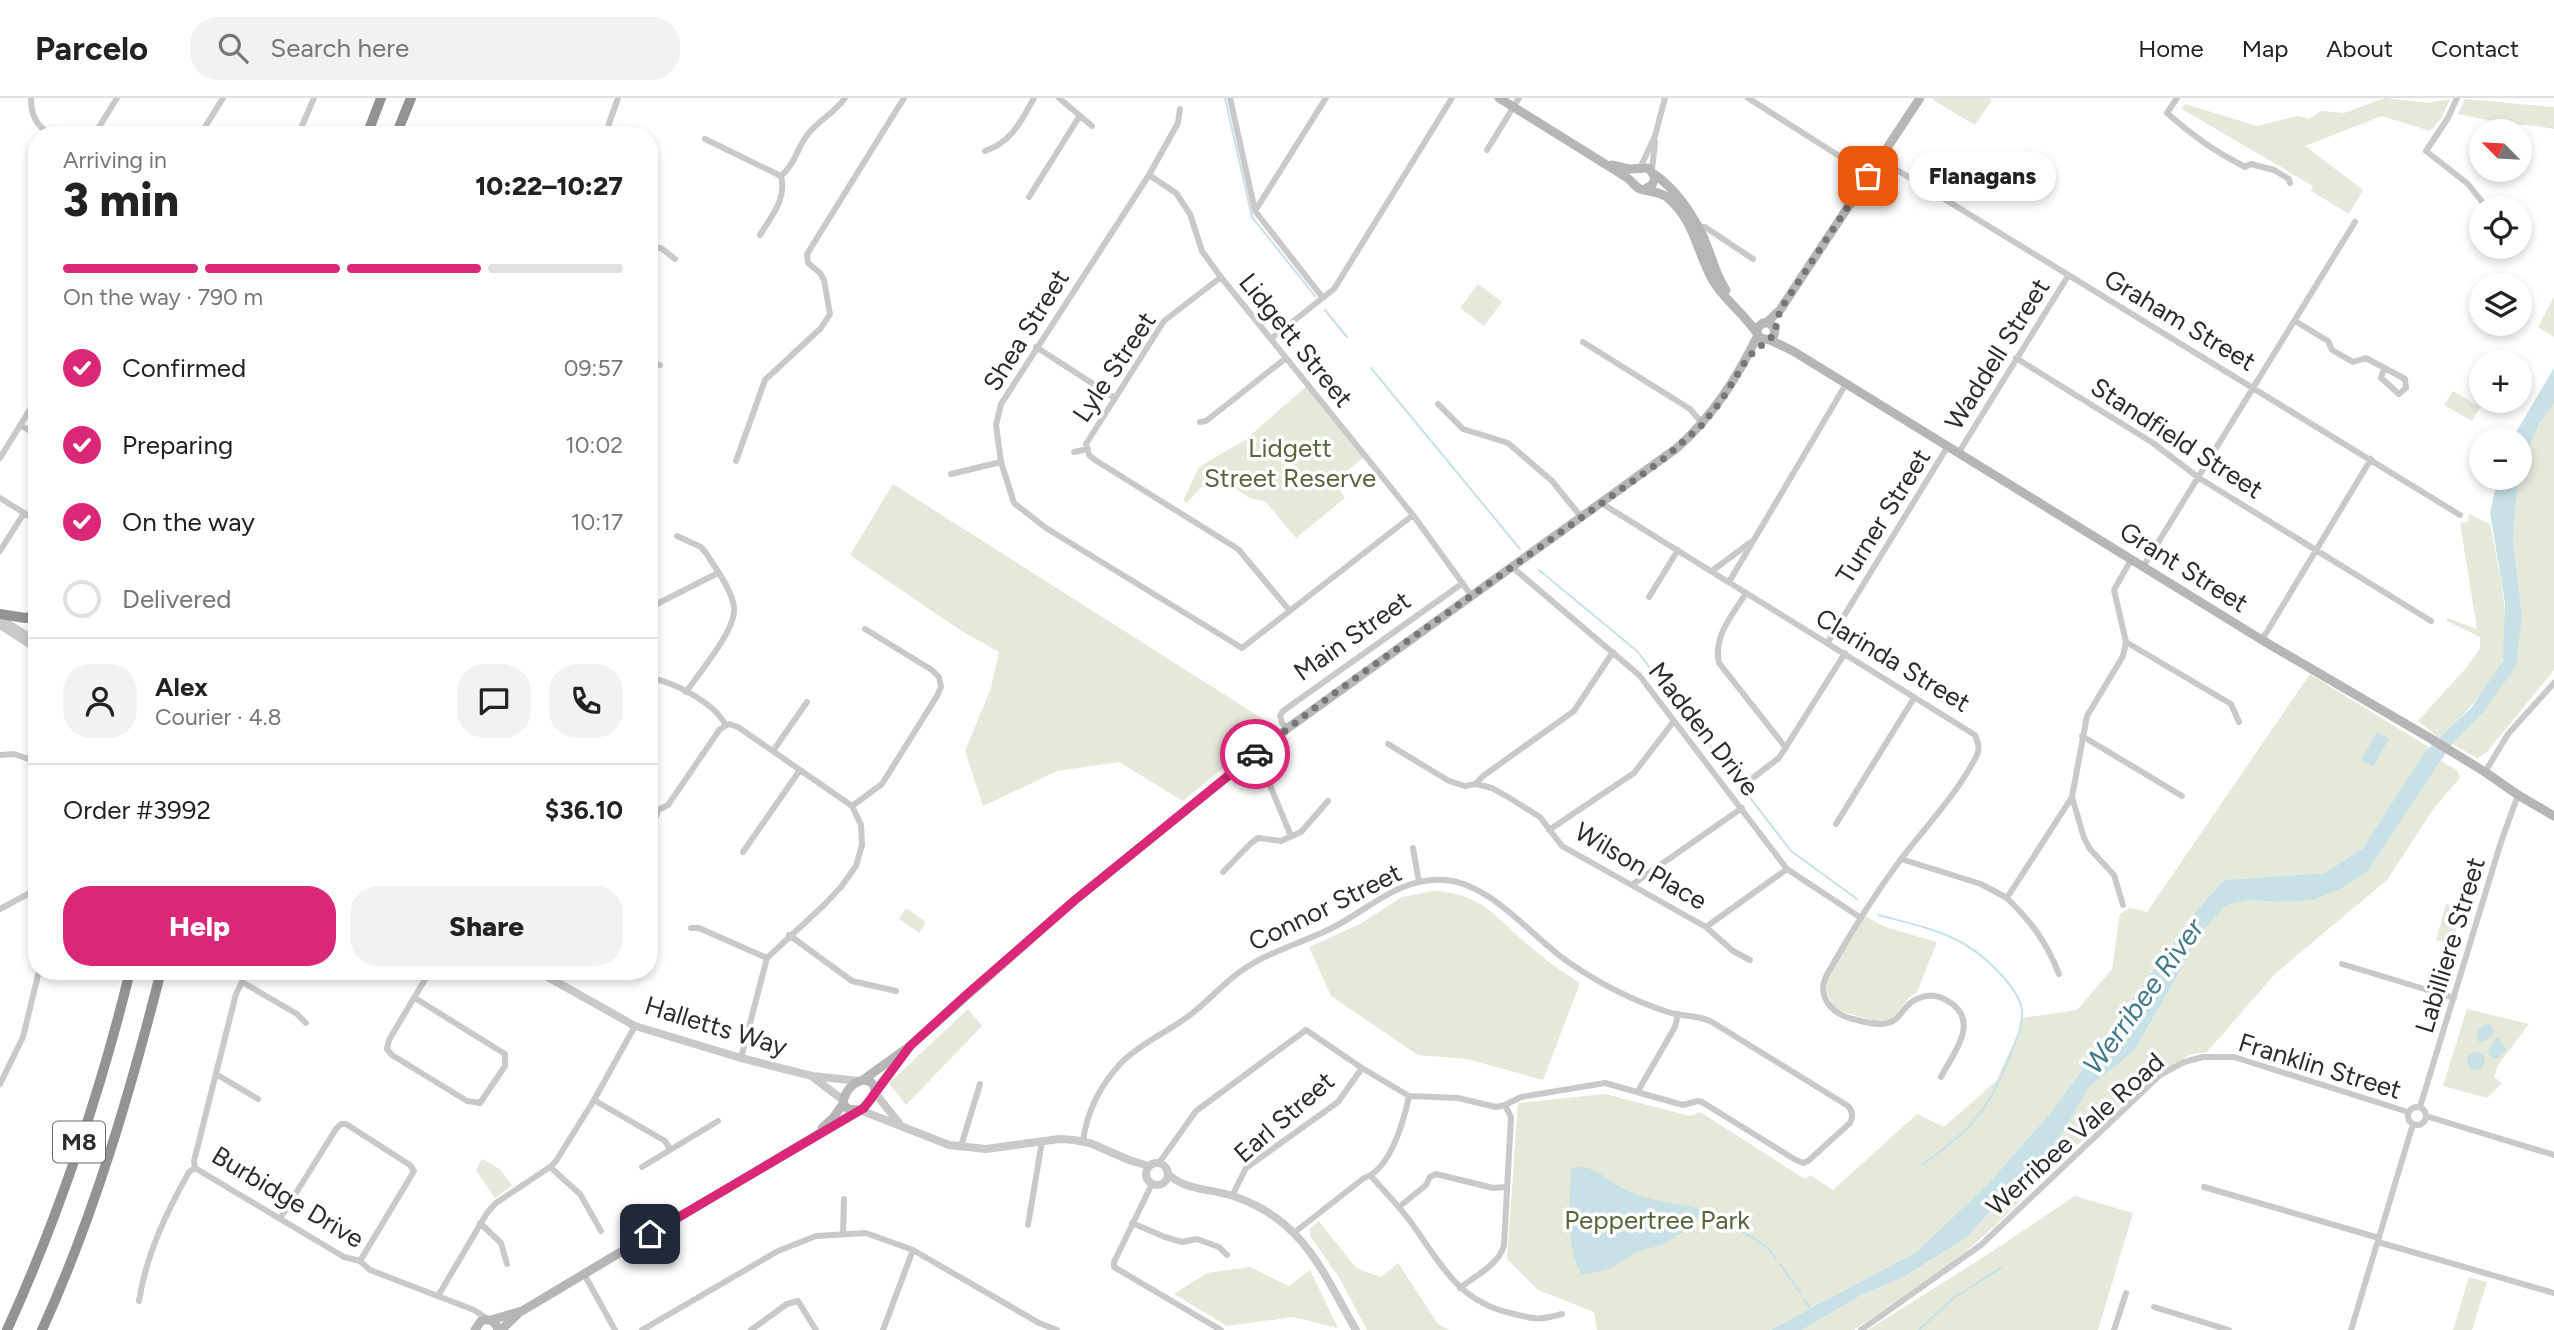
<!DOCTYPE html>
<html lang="en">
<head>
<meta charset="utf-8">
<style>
	:root { --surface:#fff; --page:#f2f2f2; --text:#222; --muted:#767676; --line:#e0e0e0; --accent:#db2777 }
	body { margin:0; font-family:Figtree,sans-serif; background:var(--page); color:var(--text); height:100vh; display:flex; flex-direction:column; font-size:26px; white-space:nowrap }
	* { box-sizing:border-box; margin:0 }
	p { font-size:23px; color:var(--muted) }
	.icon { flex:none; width:38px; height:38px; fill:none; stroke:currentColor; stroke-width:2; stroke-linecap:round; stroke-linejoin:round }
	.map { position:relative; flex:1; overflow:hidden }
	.panel { position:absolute; left:28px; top:28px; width:630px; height:854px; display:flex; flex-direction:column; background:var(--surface); border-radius:28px; box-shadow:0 4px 10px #0003 }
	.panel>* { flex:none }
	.needle { width:46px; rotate:294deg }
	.buttons { position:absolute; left:2469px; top:21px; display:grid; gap:14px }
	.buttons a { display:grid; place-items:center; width:63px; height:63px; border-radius:50%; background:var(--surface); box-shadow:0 4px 10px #0003; font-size:35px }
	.pin { position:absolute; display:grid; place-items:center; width:60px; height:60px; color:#fff; margin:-30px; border-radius:14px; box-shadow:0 4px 10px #0006 }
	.courier { position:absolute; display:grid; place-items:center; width:70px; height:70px; margin:-35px; border:5px solid #db2777; border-radius:50%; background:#fff; color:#222; box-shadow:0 2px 9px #0007 }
	.bubble { position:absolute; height:49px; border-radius:24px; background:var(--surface); box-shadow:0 4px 10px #0003; font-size:23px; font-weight:800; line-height:49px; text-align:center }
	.headline em { font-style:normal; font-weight:800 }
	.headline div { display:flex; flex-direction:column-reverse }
	.headline { display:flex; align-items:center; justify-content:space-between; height:119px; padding:0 35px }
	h1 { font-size:46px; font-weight:800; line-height:52px }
	.bar { display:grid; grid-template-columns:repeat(4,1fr); gap:10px 7px; align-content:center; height:84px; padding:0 35px }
	.bar i { height:9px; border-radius:5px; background:var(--line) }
	.bar .active { background:var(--accent) }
	.bar p { grid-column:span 4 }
	.line { display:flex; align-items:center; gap:18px; padding:0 35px; border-top:2px solid var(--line) }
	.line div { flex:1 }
	.round { display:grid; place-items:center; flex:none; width:74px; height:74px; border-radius:28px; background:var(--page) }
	ol { padding:0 35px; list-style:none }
	li { display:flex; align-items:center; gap:21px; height:77px }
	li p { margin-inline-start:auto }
	li .icon { padding:7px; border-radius:50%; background:var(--accent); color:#fff; stroke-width:4 }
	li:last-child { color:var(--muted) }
	li i { width:38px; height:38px; border:4px solid var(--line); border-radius:50% }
	.primary-button { display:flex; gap:14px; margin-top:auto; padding:14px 35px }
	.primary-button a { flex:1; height:80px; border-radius:28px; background:var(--accent); color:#fff; font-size:28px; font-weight:800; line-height:80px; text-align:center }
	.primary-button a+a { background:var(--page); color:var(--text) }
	header { display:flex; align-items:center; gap:42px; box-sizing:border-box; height:98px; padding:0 35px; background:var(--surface); border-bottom:2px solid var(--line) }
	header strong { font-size:33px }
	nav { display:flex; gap:38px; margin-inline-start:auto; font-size:24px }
	.search { width:490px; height:63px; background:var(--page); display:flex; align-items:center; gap:18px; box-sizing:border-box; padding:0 24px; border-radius:28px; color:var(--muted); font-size:26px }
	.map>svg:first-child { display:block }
	.green { fill:#e5e9da }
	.water { fill:#c8e1e7 }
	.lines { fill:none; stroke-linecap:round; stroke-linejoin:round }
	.stream { stroke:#c8e1e7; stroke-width:2 }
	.minor { stroke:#c9c9c9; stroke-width:6 }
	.tertiary { stroke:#c9c9c9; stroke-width:8 }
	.secondary { stroke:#b6b6b6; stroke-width:9 }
	.motorway { stroke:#939393; stroke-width:10 }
	.done { stroke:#767676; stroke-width:7; stroke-dasharray:0 12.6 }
	.route { stroke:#db2777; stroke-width:9 }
	.labels { text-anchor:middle; stroke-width:7; stroke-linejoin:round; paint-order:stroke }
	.shield { fill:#fff; stroke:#6b6b6b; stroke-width:2 }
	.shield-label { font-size:24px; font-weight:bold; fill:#2c2c2c }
	.street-label { font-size:26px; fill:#2c2c2c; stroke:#fff }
	.park-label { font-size:26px; fill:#57643d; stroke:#fff }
	.water-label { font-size:28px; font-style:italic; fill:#417987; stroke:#fff }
</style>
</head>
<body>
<header>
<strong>Parcelo</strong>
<div class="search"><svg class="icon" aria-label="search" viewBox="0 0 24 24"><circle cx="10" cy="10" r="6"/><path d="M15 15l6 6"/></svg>Search here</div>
<nav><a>Home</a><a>Map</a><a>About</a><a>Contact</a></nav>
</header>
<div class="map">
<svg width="2554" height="1232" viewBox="0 0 2554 1232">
	<rect width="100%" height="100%" fill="#fff"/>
	<!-- green -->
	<path class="green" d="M1934,0H1989L1992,2L1975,27L1933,2Z
		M2385,0L2427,5L2450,1L2441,21L2430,33L2382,18L2305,48L2363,92L2349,116L2311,93L2313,88L2182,11L2185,6L2257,28L2297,18L2309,21L2321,13L2344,15Z
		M2465,1L2554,9V31L2538,28L2508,26L2458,16Z
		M1478,186L1502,204L1484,228L1460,210Z
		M2554,199V239L2538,229Z
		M1308,287L1365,358L1334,384L1345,400L1296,440L1266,404L1250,400L1212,377L1187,405L1183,403L1199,369L1245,342Z
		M2453,293L2480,309L2472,323L2444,307Z
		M2554,305V572L2487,654L2477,660L2452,646L2482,616L2522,517L2513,441L2518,380H2520C2520,353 2539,325 2554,305Z
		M893,386L896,388L1274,628L1183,703L1119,664L1057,673L983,708L965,653L991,590L999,554L960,532L850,457Z
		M2469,416L2490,426C2498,468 2511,518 2503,560C2500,579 2455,626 2440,641L2418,623L2466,570L2480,550V539L2447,523V520L2477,531L2460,425L2468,424Z
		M2310,576L2430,650L2363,750L2325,775L2224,782L2193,816L2053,1012L1987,1087L1916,1154L1770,1232H1597L1594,1214L1538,1192L1507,1161L1518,1005L1605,996L1690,1018L1700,1014L1805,1081L1810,1077L1833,1092L1917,1016L1944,1029L1996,983L2019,933L2021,920L2077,912L2112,871L2120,816L2130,810L2147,814Z
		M2441,663L2457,672L2460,680L2434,710L2387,782L2276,875L2207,954L2189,957L2156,977L2068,1055L1995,1128L1963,1156L1910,1194L1854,1232H1802L1865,1195L1904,1179L1967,1139L2030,1075L2088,990L2134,953L2204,831L2227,807L2250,802L2276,804L2341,791L2368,773Z
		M1434,793C1480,795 1495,818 1527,846C1544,861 1561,873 1580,885L1543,982L1467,961L1418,957L1331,898L1309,849L1360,826L1402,799Z
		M2446,806L2462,811L2452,846L2436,842Z
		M906,810L926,824L919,835L899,821Z
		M1865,818L1885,829L1937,844L1917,894L1909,900L1895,917L1885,924H1879L1839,913L1833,909L1827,894V880Z
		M968,911L982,928L906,1007L889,985Z
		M2467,911L2529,926L2498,967L2494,979L2502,985L2487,1000L2443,988Z
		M482,1061L500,1071L512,1088L495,1100L476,1072Z
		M2075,1098L2133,1115L2098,1232H1868L1993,1153Z
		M1319,1123L1356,1170L1381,1179L1398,1165L1438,1226L1449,1232H1367L1340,1181L1310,1138V1131Z
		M1250,1169L1289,1188L1310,1172L1338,1230L1293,1219L1227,1228L1174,1196L1207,1175Z
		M2469,1179L2487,1184L2472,1232H2453Z"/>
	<!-- water -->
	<path class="water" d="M2554,270V305L2539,326L2520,369V341H2512Z
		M2498,380H2518L2513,441L2522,517L2516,568L2482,616L2452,646L2368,773L2341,791L2312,802L2276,804L2250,802L2227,807L2204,831L2134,953L2088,990L2058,1043L1967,1139L1904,1179L1865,1195L1802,1232H1770L1916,1154L1987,1087L2053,1012L2195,814L2224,782L2325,775L2363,750L2425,654L2471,610L2503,563L2505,505L2490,415Z
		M2377,634L2389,641L2373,669L2361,662Z
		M2484,927H2491L2494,934L2487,942L2479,944C2474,937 2478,932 2484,927Z
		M2497,939L2500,940L2503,949L2506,950V953L2498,960H2493L2489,956L2488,952Z
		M2467 963a9 9 0 1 1 18 0a9 9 0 1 1-18 0Z
		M1581,1068C1601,1072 1615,1089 1635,1096C1656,1103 1679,1106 1701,1111L1694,1128L1662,1147L1639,1153L1609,1171L1582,1177C1564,1145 1570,1107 1571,1071Z"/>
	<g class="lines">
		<!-- stream -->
		<path class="stream" d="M1225,0L1252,119L1315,198
			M1325,212L1347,239
			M1371,270L1520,451
			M1539,472L1637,553L1791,753L1857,801
			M1878,817C1931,831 1966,836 2004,880C2011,888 2018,897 2021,907C2026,924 2014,947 2008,963C1986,1017 1968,1034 1922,1067
			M1698,1119C1725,1127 1759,1136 1776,1160
			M1780,1166L1801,1196
			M1804,1201L1811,1212
			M1919,1232L1952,1201L2001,1170"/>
		<!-- minor -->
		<path class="minor" d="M31,0C31,18 36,27 51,37
			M1059,0L1092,28
			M1230,0L1255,113L1323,200
			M1748,0L1869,77
			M2177,0L2167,15C2190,36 2217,55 2245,69L2251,66L2274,72L2289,81L2290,85
			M2457,0L2448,20L2426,53L2468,86L2487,110
			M1180,11L1178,25L1149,77L1001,306L996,327L1001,364L1014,405L1046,430L1242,550L1413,417
			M493,32L507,37
			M94,37L117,0
			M200,37L223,0
			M298,37L314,0
			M605,37L618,0
			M705,41L781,78C794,67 796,54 805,40C815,24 834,16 845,0
			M1487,52L1519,0
			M985,53C1012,44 1021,23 1034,0
			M1879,61L2460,417
			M1641,68L1655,38L1665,0
			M1652,72L1655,44
			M1149,77L1176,95L1190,116L1202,153L1220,178L1413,417L1471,497
			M1029,99L1079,19
			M1255,113L1326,0
			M1697,129H1705L1753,161
			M760,137C772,117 787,101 781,78
			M649,150H661L675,161
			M1221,179L1164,223L1086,346L1089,357L1095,362L1238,451L1290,513
			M2295,223L2328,243L2332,252L2353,264L2366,260L2405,281L2406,290L2399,296L2381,280L2384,270
			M1272,240L1334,191L1452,0
			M1583,244L1690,311L1703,326
			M1036,249L1115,300
			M2016,260L2153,345L2199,380L2431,523
			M649,264L660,267
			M1438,306L1463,331L1508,345L1552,383L1582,420
			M1200,324L1206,323L1286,260
			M20,327L37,337
			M1074,354L1088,351
			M1959,354L2068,178
			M0,360L37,300
			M736,363L765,282L821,230L830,216L824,182L820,175L808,165L807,156L904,0
			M951,376L1001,364
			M0,400L37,423
			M1601,405L1975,637C1978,644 1980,650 1977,657C1958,695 1927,727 1901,761C1875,796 1851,834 1829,873C1822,884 1821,896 1829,907C1836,916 1847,920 1857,922C1910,937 1892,905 1926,898C1934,896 1944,900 1951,905C1980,925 1952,957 1941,979
			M677,438L701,449L706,455C716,471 731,490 734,509C737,531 699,575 686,594
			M0,453L24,415
			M1512,469L1639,577L1787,771L1861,820
			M2143,469L2355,124
			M1712,473L1751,444
			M1729,484L1846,286
			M1746,495C1732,518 1713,538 1719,565L1786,650
			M1649,499L1678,452
			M649,510L718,475
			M2262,542L2371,361
			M1828,544L1948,348
			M2126,544L2231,606L2239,624
			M649,580C673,583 714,605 725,626
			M1288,630L1282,625L1280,618L1283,613L1463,485
			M2082,638L2182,698
			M1388,646L1449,683L1465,688L1476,686L1492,690L1508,699L1540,719L1562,748L1706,829L1733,853L1750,862
			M773,653L807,604
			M0,657L14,656L37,664
			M1253,658L1264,673L1291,738
			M2485,674L2508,636L2554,585
			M1754,679L1779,660L1845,555
			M1476,686L1483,678L1574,613L1613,554
			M2072,699L2084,740L2090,751L2114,777L2123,807
			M649,706L657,716L649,733
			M852,708L882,686L937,598L941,589L939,579L932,572L865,531
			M656,713L668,707L720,631L729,626L738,629L852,708L861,727L862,747L856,768L841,789L824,807L767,860L741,960
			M1836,726L1914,600
			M1549,732L1634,675L1674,623
			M1413,750L1419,784
			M743,754L800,672
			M1901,761L1981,786L2007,800L2072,699L2087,618L2123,558L2126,544L2114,492L2131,462
			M1223,774L1250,746L1258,740L1281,743L1301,734L1328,703
			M1633,786L1742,710
			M2007,800C2032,825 2046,843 2059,876
			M0,811L37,791
			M1706,829L1787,771
			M691,830H699L767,860
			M789,837L852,883L896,893
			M2342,866L2454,900
			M242,884L297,916L306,925
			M556,885L563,873
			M415,900L505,956V968L480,1005L467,1003L392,957L387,951L389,942L430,873
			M216,976L258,1001
			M0,986L23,939L39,873
			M1638,993L1675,929L1678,916
			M594,1002L665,1043L670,1051
			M2408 1018a9 9 0 1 1 18 0a9 9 0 1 1-18 0Z
			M2420,1009L2501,744L2518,697
			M2426,1018L2554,1057
			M1083,1043C1087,1014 1101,986 1122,964C1140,946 1163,936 1183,922C1205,908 1222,885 1244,871C1271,853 1301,845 1330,831C1369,812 1397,779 1445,782C1493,786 1533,841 1571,866C1602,887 1636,904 1671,915C1686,919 1698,917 1712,924L1848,1008C1853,1013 1853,1019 1850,1025L1808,1063L1803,1065L1794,1061L1702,1004L1698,1003L1683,1007L1605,985L1521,999L1505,1007L1496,1009L1458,1000L1409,998L1362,970L1306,932L1196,1013L1159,1065
			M961,1048L980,986
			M550,1069L580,1096L601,1133
			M642,1069L718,1023
			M195,1070L344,1159L360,1163L370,1172L474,1212L488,1221
			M195,1070L194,1063L236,896L242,884V873
			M1371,1078C1384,1093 1398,1107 1410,1123C1440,1164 1457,1203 1510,1215C1535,1221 1537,1223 1562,1216
			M1152,1086L1114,1164V1169L1221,1232
			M2204,1089L2379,1140
			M1232,1098L1246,1070L1338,1004L1362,970
			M1399,1109L1426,1087L1430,1079L1436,1076L1493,1090L1507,1089
			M281,1119L336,1031L341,1026H346L410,1067L414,1073L360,1163
			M480,1125L501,1145L507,1166
			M1132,1125L1165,1139L1182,1144L1197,1141L1219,1149L1227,1157
			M1028,1127L1042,1043
			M1295,1134L1364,1080C1390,1072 1404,1023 1409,998
			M843,1136L844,1101
			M2378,1144L2554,1195
			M584,1176L615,1232
			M1460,1190C1476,1177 1499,1167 1504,1147L1511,1019L1505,1007
			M438,1198L487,1115L496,1105L550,1069L556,1063L594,1002L635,928
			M139,1203C146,1157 166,1115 189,1074L195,1070
			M2154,1209L2229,1232
			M642,1232L778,1153L816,1138L866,1135L913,1152L1039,1225L1057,1232
			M751,1232L787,1206L798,1203L816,1232
			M883,1232L913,1152
			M1861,1232L1981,1147L2160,977L2184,964L2203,959H2234L2408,1014
			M2114,1232L2126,1195
			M2351,1232L2413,1026"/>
		<!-- tertiary -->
		<path class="tertiary" d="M0,521L37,544
			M0,527L37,551
			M31,545V537L37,526
			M537,873L635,928L741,960L812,978L859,983
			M814,980L843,1002
			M875,995L899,1025
			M860,1012L949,1047L986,1051L1059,1041L1074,1042L1090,1045L1129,1062L1149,1068
			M1146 1076a11 11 0 1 1 22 0a11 11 0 1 1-22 0Z
			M1168,1076C1184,1092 1211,1091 1233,1098C1303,1121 1322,1173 1356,1232"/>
		<!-- secondary -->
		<path class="secondary" d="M1499,0L1626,79C1631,82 1634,87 1638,90C1648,95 1659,92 1668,100C1694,122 1697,154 1712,181C1725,204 1747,217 1760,240L1770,242L1774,237L1775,231L1770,225H1763L1758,229L1757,235
			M1612,67L1629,71L1649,70L1655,80L1652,87L1645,91
			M1654,76C1674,90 1691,114 1702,136C1711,154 1714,175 1726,192
			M1767,224L1780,212L1920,0
			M1770,242L1793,253L2262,542L2428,639L2485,674L2518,697L2554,718
			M863,982L910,948L1075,802L1288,630L1677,350C1713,318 1737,280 1758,237
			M863,982L871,984L874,988L875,993L871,1002L860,1012L848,1011L843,1006C844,994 852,985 863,982Z
			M875,993L901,960
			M822,1030L833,1020L843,1006
			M491,1222L522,1213L857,1013
			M475,1232L481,1223C489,1220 496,1223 498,1232
			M501,1232L518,1216"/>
		<!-- motorway -->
		<path class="motorway" d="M367,37L381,0
			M396,37L411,0
			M0,516L25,520L37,518
			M7,1232C58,1120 101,993 130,873
			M42,1232C94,1118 130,995 161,873"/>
	</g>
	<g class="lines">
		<!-- done -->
		<path class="done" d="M1255,656L1329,599L1661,363L1701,328L1721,303L1748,259L1774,237L1780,212L1868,78"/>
		<!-- route -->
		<path class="route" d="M650,1136L864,1010L910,948L966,897L1075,802L1255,656"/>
	</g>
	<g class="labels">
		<!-- shield labels -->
		<rect class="shield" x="53" y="1023.5" width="52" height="41" rx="5"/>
		<g class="shield-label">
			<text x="79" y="1052">M8</text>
		</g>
		<!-- street labels -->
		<g class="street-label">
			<text transform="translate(2180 222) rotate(31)" y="9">Graham Street</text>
			<text transform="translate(1026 232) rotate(-58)" y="9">Shea Street</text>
			<text transform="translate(1296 242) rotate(51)" y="9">Lidgett Street</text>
			<text transform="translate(1997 256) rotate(-58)" y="9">Waddell Street</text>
			<text transform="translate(1114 269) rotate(-56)" y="9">Lyle Street</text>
			<text transform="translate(2177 340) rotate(33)" y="9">Standfield Street</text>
			<text transform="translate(1883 418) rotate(-58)" y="9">Turner Street</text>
			<text transform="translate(2184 469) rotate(32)" y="9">Grant Street</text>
			<text transform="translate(1352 538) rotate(-35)" y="9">Main Street</text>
			<text transform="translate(1893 562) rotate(31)" y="9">Clarinda Street</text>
			<text transform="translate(1704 631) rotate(52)" y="9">Madden Drive</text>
			<text transform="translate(1641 768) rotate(30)" y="9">Wilson Place</text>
			<text transform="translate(1325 809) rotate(-26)" y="9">Connor Street</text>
			<text transform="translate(2450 847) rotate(-73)" y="9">Labilliere Street</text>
			<text transform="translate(716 928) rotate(17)" y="9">Halletts Way</text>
			<text transform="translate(2320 968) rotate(17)" y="9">Franklin Street</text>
			<text transform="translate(1284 1019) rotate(-41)" y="9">Earl Street</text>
			<text transform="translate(2075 1036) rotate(-42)" y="9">Werribee Vale Road</text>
			<text transform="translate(288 1099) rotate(31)" y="9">Burbidge Drive</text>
		</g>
		<!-- park labels -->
		<g class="park-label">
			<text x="1290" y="359">Lidgett<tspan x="1290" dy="30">Street Reserve</tspan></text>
			<text x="1657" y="1131">Peppertree Park</text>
		</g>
		<!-- water labels -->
		<g class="water-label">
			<text transform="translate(2143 898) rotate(-54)" y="10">Werribee River</text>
		</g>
	</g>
</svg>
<div class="buttons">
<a><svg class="needle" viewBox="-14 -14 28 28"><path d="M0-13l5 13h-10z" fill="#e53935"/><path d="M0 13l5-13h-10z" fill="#767676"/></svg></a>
<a><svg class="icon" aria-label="locate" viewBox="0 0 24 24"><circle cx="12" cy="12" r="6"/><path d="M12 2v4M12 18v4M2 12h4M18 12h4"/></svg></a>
<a><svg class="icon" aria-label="layers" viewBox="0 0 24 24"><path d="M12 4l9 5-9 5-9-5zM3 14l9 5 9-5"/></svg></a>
<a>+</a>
<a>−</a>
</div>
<div class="pin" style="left:1868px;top:78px;background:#ea580c"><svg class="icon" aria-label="bag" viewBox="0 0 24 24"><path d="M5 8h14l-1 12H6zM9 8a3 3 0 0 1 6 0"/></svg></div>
<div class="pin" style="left:650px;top:1136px;background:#1f2937"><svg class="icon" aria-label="home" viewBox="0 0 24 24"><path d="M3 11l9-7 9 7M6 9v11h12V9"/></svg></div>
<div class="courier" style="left:1255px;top:656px"><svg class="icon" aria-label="car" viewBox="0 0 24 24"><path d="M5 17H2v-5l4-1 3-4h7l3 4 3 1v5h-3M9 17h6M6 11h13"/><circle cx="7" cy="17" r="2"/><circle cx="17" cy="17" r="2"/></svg></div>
<div class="bubble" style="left:1909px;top:54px;width:147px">Flanagans</div>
<section class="panel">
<div class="headline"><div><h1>3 min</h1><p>Arriving in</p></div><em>10:22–10:27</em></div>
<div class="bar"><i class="active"></i><i class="active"></i><i class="active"></i><i></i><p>On the way · 790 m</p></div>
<ol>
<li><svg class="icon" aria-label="check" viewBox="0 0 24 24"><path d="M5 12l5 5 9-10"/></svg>Confirmed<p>09:57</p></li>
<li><svg class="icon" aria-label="check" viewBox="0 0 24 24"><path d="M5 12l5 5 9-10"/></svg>Preparing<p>10:02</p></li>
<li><svg class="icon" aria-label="check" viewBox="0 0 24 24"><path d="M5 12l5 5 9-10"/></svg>On the way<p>10:17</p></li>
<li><i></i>Delivered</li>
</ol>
<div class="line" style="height:126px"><a class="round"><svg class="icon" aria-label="person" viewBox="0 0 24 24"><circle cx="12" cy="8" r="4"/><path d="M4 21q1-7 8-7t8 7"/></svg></a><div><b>Alex</b><p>Courier · 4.8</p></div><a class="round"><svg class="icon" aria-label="chat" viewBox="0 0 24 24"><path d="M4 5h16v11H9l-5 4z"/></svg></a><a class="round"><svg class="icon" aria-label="phone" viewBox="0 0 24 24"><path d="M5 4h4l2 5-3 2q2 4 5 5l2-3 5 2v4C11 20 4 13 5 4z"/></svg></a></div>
<div class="line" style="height:91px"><div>Order #3992</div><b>$36.10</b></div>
<div class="primary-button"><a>Help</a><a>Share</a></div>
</section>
</div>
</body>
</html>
